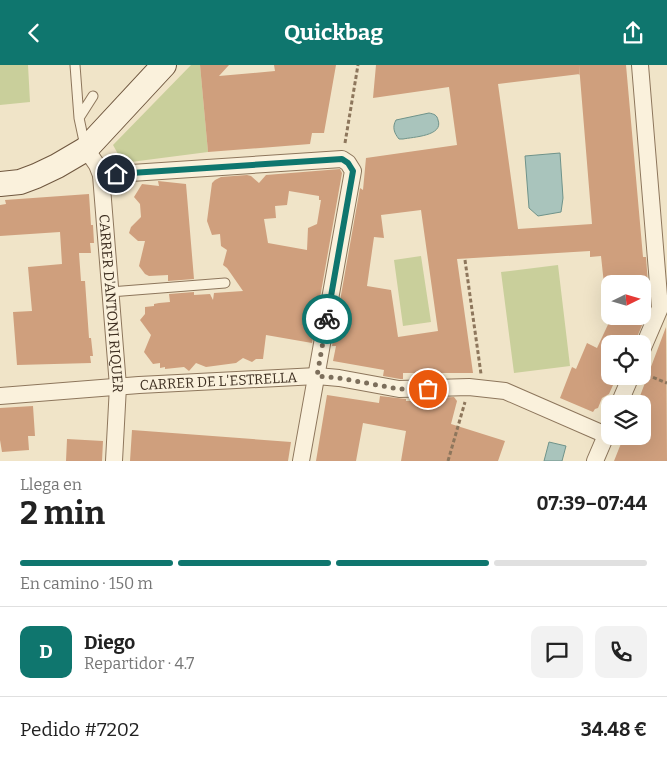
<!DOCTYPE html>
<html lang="es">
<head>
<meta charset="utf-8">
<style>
	:root { --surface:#fff; --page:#f2f2f2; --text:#222; --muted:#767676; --line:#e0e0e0; --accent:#0f766e }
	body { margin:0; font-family:Bitter,serif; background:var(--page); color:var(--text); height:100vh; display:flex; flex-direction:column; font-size:19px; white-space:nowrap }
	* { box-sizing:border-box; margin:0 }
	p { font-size:16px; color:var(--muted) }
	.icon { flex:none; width:28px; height:28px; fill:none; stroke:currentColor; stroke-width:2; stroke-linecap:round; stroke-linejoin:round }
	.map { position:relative; height:396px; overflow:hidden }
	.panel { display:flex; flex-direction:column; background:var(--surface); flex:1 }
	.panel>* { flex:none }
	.needle { width:32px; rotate:85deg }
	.buttons { position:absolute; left:601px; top:210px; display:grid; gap:10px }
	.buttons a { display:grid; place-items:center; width:50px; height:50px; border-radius:10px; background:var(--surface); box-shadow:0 5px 20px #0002; font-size:25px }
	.pin { position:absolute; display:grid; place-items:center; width:42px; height:42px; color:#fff; margin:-21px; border:2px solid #fff; border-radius:50%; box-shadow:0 1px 5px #0007 }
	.courier { position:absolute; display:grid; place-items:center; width:50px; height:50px; margin:-25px; border:4px solid #0f766e; border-radius:50%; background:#fff; color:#222; box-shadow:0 1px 6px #0007 }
	.headline em { font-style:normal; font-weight:700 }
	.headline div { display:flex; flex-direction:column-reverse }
	.headline { display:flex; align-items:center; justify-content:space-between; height:85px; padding:0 20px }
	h1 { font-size:32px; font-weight:700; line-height:38px }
	.bar { display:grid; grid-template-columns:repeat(4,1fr); gap:8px 5px; align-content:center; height:60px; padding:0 20px }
	.bar i { height:6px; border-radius:4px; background:var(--line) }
	.bar .active { background:var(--accent) }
	.bar p { grid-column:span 4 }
	.line { display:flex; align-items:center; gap:12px; padding:0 20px; border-top:1px solid var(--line) }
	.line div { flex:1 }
	.round { display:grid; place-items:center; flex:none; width:52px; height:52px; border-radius:10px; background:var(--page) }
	header { display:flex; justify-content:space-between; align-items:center; height:65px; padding:0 20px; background:var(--accent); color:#fff; font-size:22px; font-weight:700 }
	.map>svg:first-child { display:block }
	.green { fill:#c9cf9b }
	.water { fill:#a9c4bc; stroke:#6f938a }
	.building { fill:#cf9f7d; fill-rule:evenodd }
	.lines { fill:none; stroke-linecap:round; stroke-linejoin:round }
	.lane-casing { stroke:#8d765c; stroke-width:11 }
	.street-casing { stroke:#8d765c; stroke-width:18 }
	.secondary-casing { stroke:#6f573f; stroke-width:26 }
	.path { stroke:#8d765c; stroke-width:3; stroke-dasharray:4 2.5; stroke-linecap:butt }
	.lane { stroke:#faf1dc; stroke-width:9 }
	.street { stroke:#faf1dc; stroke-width:16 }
	.secondary { stroke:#faf1dc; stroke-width:24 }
	.done { stroke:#7c6e5b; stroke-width:5; stroke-dasharray:0 9 }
	.route { stroke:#0f766e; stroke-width:6 }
	.labels { text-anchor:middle; stroke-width:4; stroke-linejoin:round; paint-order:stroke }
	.street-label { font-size:14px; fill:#3d2e20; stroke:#f7eed8 }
</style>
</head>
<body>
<header><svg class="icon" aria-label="back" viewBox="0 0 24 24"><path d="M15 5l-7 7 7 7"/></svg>Quickbag<svg class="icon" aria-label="share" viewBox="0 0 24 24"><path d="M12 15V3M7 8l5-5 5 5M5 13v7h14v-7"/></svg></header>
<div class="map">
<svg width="667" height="396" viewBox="0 0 667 396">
	<rect width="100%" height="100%" fill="#f0e4c8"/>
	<!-- green -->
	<path class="green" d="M0,0H28L30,37L0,40Z
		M191,0H200L208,87L123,98L113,80Z
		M421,191L431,257L403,261L394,195Z
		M558,200L570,301L514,308L501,207Z"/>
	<!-- water -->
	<path class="water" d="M429,48C434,49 437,50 438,55C444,71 413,72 403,74H399C394,68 392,62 396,55Z
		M560,88L563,133L561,147L538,151L529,143L525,91Z
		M549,377L566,381L562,396H544Z"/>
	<!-- building -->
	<path class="building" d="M200,0H229L219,11L275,6L274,0H336L324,68H312L310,79L208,87Z
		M376,0H579L580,9L498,19L518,164L592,159L579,0H626L643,192H646L648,219H604L601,191L590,192V186L457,194L473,308H403V314H400L383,311L384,305L333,296L336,281H332L360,123L363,125L366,93L457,80L449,22L373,33ZM421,145L438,266L398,272L391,225L367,221L374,172L384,173L381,150Z
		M340,104L342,108L312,278L266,270L263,294H256L252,297L243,293L236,298L206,302L196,298L189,306L184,302L165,304V302L160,303V298L153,299L144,287L151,270L140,255L145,249V242L154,241V239L159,238L170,237L169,229L194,227V230L210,229L213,235L214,228L243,226L227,203L223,200L227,185L221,181L220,169L212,170L207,156L212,118L215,115L221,112L247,110L251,111L259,118L266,110ZM289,126L319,131V135H321L317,159L308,163L307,185L268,178L264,154L276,153L275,141L287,140Z
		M158,116L186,119L194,214L168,216V210L149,211L145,209L139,201L145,176H138L129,168L131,162L141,152L140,139L134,132L142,119L159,121Z
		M89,129L91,160H93L94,178H90L91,188H79L81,216H85L89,273H91L93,291H90L91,298L17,300L13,247L32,246L28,202L62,199L60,167L0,171V140L6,139L5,135Z
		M612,251H646L634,279H610V311H617L609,329L602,333L598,343L595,344L593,347L560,333L572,302L576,304L587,278L597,283Z
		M666,262L667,396H614L624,371H649L642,369V339H637Z
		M327,330L379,338L380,331L406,334V336L439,335V333L454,332L457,336L451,359L505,376L498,396H401L406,366L363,358L356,396H316Z
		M33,341L35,371H28L29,385L2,387L0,375V343Z
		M132,365L291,377L288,396H130Z
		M67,374L103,376L102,396H66Z"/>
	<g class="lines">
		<defs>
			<path id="lane" d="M75,0L79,53L85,81
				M79,53L93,31
				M110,227L225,218"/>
			<g id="street">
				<path d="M640,0L660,243L642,285"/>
				<path id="s1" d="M86,84L97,100L101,110L118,321L114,396"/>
				<path d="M101,110L342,94L348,98L353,106L301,396"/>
				<path id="s2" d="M0,331L139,320L317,311L339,313L399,324L469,322L505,326L606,370"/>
				<path d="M619,339L631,311"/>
				<path d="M595,396L610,361"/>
			</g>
			<path id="secondary" d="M0,119L20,117L36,111L57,101L86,84L164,0"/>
		</defs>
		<!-- lane casing -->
		<use href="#lane" class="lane-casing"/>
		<!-- street casing -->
		<use href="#street" class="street-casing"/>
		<!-- secondary casing -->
		<use href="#secondary" class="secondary-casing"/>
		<!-- path -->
		<path class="path" d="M345,78L358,0
			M465,195L481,309
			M647,310L667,318
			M448,396L465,337"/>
		<!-- lane -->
		<use href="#lane" class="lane"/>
		<!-- street -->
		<use href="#street" class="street"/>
		<!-- secondary -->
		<use href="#secondary" class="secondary"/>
	</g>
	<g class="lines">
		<!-- done -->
		<path class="done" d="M327,254L317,311L339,313L399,324H428"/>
		<!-- route -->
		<path class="route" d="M116,109L342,94L348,98L353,106L327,254"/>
	</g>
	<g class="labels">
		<!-- street labels -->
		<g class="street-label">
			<text dy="5" stroke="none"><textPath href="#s1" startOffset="159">CARRER D'ANTONI RIQUER</textPath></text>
			<text dy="5" stroke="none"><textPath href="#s2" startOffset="219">CARRER DE L'ESTRELLA</textPath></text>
		</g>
	</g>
</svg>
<div class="buttons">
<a><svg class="needle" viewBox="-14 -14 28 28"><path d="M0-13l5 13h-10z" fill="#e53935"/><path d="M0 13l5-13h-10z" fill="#767676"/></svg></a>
<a><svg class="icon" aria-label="locate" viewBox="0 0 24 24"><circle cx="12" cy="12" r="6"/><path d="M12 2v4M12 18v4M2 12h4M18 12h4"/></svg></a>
<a><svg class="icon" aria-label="layers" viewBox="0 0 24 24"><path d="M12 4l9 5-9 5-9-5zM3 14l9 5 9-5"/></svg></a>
</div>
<div class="pin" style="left:428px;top:324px;background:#ea580c"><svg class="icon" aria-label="bag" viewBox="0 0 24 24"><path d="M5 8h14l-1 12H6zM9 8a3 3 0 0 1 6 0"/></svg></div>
<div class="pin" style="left:116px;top:109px;background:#1f2937"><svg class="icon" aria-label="home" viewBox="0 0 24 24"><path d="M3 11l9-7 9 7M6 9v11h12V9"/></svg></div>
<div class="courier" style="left:327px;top:254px"><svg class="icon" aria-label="bike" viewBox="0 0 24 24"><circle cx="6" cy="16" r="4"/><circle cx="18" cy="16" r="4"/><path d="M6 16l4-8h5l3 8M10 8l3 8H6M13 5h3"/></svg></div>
</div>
<section class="panel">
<div class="headline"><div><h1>2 min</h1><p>Llega en</p></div><em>07:39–07:44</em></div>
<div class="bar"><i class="active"></i><i class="active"></i><i class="active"></i><i></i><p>En camino · 150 m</p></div>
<div class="line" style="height:90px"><b class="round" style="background:var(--accent);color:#fff">D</b><div><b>Diego</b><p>Repartidor · 4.7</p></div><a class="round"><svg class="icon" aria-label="chat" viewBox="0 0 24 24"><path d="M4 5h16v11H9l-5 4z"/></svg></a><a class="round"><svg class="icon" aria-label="phone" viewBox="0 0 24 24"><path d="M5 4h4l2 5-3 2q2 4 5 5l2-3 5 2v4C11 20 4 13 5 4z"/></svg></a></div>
<div class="line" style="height:65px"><div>Pedido #7202</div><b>34.48 €</b></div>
</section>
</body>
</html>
